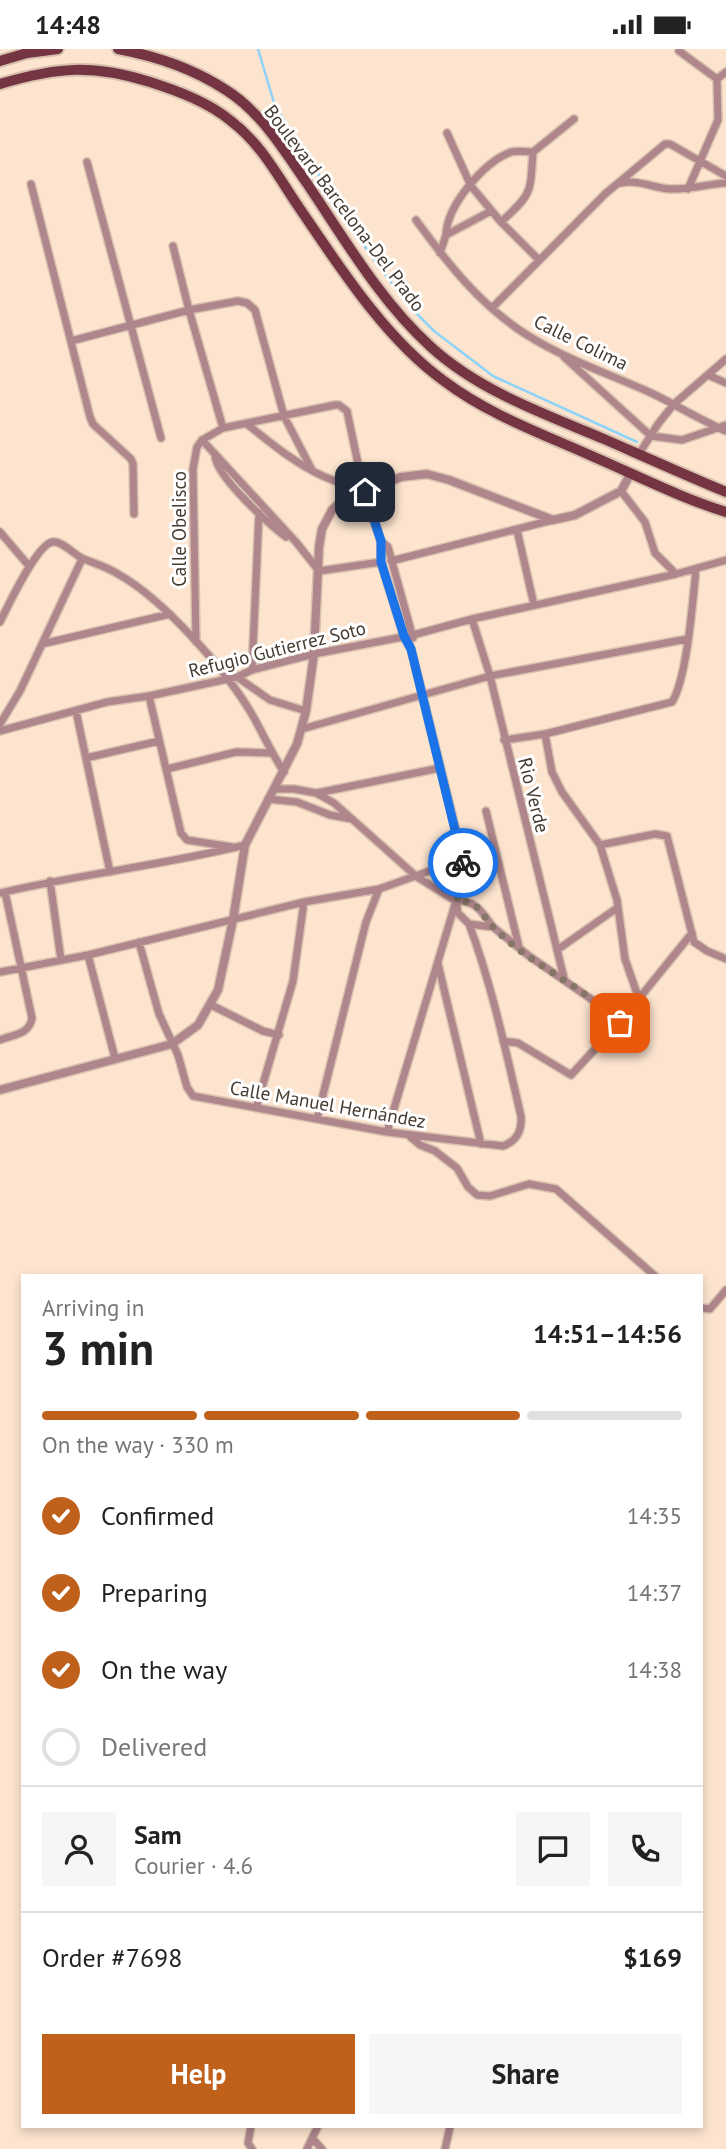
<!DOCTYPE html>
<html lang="en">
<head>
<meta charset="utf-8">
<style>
	:root { --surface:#fff; --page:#f6f6f6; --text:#222; --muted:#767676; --line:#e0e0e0; --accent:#bf601b }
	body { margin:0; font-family:"PT Sans",sans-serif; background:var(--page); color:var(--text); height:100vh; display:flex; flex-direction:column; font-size:26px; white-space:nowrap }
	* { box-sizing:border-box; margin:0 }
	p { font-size:23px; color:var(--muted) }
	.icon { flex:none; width:38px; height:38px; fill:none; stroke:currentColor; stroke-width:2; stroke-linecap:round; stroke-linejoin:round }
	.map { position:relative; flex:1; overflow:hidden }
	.sheet { position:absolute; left:21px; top:1225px; width:682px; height:854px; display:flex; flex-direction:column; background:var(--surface); border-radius:0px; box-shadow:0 4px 10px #0003 }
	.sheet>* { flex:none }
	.pin { position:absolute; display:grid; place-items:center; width:60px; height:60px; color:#fff; margin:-30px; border-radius:14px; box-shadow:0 4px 10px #0006 }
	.courier { position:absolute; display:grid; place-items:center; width:70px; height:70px; margin:-35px; border:5px solid #1a73e8; border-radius:50%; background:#fff; color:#222; box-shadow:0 2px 9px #0007 }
	.overview em { font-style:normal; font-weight:600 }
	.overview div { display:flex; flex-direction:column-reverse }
	.overview { display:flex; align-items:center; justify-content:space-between; height:119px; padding:0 21px }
	h1 { font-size:46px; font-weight:600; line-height:52px }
	.bar { display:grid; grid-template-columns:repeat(4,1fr); gap:10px 7px; align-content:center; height:84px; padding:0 21px }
	.bar i { height:9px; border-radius:5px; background:var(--line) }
	.bar .selected { background:var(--accent) }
	.bar p { grid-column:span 4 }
	.line { display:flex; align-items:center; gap:18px; padding:0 21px; border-top:2px solid var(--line) }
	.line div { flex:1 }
	.round { display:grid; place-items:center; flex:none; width:74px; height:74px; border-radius:0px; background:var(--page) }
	ol { padding:0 21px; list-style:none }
	li { display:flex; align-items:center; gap:21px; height:77px }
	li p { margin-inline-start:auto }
	li .icon { padding:7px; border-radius:50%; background:var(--accent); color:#fff; stroke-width:4 }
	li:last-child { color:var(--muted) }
	li i { width:38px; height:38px; border:4px solid var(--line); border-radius:50% }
	.action { display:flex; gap:14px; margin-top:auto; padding:14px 21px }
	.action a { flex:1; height:80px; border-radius:0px; background:var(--accent); color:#fff; font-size:28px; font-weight:600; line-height:80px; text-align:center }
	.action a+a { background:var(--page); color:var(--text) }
	.status { display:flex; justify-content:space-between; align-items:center; height:49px; padding:0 35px; background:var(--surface); direction:ltr }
	.status svg { height:19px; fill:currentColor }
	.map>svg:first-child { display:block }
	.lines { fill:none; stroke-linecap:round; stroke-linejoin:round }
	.stream { stroke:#8ed3f8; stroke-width:2.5 }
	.minor-casing { stroke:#d8c2af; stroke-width:10 }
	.tertiary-casing { stroke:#d8c2af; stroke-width:11 }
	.primary-casing { stroke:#d8c2af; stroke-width:14 }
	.minor { stroke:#ae868c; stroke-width:7 }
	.tertiary { stroke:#ae868c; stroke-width:8 }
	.primary { stroke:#753442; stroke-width:10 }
	.done { stroke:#867668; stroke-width:7; stroke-dasharray:0 12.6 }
	.route { stroke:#1a73e8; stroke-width:9 }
	.labels { text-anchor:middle; stroke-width:6; stroke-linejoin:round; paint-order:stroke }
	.street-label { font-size:19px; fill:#463b30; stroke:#fff }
</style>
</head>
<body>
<div class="status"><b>14:48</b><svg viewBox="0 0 49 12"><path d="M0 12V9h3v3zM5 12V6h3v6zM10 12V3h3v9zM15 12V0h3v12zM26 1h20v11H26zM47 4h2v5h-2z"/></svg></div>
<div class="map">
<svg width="726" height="2100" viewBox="0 0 726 2100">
	<rect width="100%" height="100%" fill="#fce4cf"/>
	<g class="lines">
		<!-- stream -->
		<path class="stream" d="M258,0L275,57L369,204L410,258L434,282L493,327L637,393"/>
		<defs>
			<path id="minor" d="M679,2L717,30
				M447,84L471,137L501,173L539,211
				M87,113L161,389
				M621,134C637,130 654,139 670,140C689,141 707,135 726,134
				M31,135L90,368L93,375L131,410L133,415L134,465
				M688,140L718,71L717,30L726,23
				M416,171C448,215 481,257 527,286C565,310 609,325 649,343C675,355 700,371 726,382
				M501,173C533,144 530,144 533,103L574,70
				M446,186C447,156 484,113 511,103C518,101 526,103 533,103
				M173,197L189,261L223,379
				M440,204L446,186L491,162
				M492,259L605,145L665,95H670L726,127
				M71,292L189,261L238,252L247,254L255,261L284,367L312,421
				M564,308L651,387L682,391L726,376
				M708,326L726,334
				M247,375C273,396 303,421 335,432C343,435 354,433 363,433
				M202,391L296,493L319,522L381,513
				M215,405C213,425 270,476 286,488
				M639,405L658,375L674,355L726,310
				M621,442L645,473L655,504L676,525
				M517,481L534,556
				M0,483L29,517
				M381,492L388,498L413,589
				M391,512L553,471
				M472,570L490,627L564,929
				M0,573C8,557 36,497 52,493C62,491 75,507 84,510C96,515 107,518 118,525C163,550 227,622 253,667C263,685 272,705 284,723
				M196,593L193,420L197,398L202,391L223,379L335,356H339L347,362L364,443L381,492V513L404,587L411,600L463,810L465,837L456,852L387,1083
				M42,595L170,565
				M252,621L259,464
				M237,628L270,651L306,662
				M149,647L181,784L187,791L232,798
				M76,662L110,823
				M0,675L20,642L82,510
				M302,680L490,627L687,590
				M0,682L107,653L149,647L237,628L252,621L314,605L413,586L472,570L676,525L726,511
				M545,685L552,723L562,743L600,796L617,851L625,910L639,950
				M504,691L545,685L672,653C687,630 693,550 696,520
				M86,709L159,692
				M167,720L236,703L272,704
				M274,740H294L316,744L334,754L417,828L456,852L458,864L469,875L493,878L529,907L604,959L620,973
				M317,744L440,719
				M268,750L297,753L330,766L352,770
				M486,762L519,898
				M600,796L655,785L667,787L694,893L707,902L726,910
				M50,832L61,911
				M0,844C81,825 164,816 245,796
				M456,852C476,851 482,863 493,878
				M139,893L159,965L178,1006L187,1038L193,1047L387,1083L503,1097C517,1092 522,1082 521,1067C506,1003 492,936 469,875
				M557,901L617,859
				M88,906L115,1009
				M438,915L481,1095
				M0,923L88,906L304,853L379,840L463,810
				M211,956L263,982L279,986
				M0,991C14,985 29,986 32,969L5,843
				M503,992L518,994L571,1026L620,973L692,884
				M256,1059L293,932L304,853
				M317,1070L366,873L379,840
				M408,1086L420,1096L435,1102L457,1119L468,1138L477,1146L490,1147L529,1135L556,1140L655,1227
				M702,1259L710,1260L726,1241
				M251,2077L248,2094L252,2100
				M313,2090L322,2100
				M307,2100L318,2077
				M445,2100L450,2078"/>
			<path id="tertiary" d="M0,1041L172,995L198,976L218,941L233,871L245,796L297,695L306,662L314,605L319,498L322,480L332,461L348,446L364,443L401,428L427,425L449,431L553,471L575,466L621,442L631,424"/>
			<path id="primary" d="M118,0C156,7 194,20 226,41C261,63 283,100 306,133C344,189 380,252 431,298C479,342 545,365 604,390C645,408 685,426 726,443
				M0,12L27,4L58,0
				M0,35C57,18 92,15 150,33C178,42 208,53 231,72C260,94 276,124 296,154C337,214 384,289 444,332C489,366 543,385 594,408C638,427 681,449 726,463"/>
		</defs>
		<!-- minor casing -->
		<use href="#minor" class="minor-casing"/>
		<!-- tertiary casing -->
		<use href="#tertiary" class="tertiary-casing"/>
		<!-- primary casing -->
		<use href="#primary" class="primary-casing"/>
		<!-- minor -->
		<use href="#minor" class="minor"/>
		<!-- tertiary -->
		<use href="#tertiary" class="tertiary"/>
		<!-- primary -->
		<use href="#primary" class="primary"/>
	</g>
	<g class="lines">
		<!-- done -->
		<path class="done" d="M463,814L465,836L456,852C479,851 480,864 493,878C530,916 582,936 620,974"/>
		<!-- route -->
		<path class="route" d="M365,443L381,492V513L404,587L411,600L463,814"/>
	</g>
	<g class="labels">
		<!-- street labels -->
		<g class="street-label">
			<text transform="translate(345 159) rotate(53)" y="7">Boulevard Barcelona-Del Prado</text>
			<text transform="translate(581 293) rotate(26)" y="7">Calle Colima</text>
			<text transform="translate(179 480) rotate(-90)" y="7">Calle Obelisco</text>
			<text transform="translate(277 600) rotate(-14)" y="7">Refugio Gutierrez Soto</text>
			<text transform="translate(534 746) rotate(76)" y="7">Rio Verde</text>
			<text transform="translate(328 1055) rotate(10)" y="7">Calle Manuel Hernández</text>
		</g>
	</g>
</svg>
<div class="pin" style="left:620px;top:974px;background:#ea580c"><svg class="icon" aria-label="bag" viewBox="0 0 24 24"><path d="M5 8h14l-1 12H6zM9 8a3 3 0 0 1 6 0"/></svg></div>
<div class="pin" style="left:365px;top:443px;background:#1f2937"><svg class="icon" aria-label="home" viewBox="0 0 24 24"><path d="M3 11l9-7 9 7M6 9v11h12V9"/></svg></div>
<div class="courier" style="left:463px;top:814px"><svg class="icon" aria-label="bike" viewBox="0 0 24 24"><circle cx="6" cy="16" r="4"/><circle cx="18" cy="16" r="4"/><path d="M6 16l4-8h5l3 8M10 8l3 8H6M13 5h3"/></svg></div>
<section class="sheet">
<div class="overview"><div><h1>3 min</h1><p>Arriving in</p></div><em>14:51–14:56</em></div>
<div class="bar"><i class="selected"></i><i class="selected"></i><i class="selected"></i><i></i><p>On the way · 330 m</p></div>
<ol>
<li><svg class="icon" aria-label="check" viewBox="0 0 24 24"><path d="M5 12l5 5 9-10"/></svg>Confirmed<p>14:35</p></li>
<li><svg class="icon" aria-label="check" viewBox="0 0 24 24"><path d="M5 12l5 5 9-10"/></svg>Preparing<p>14:37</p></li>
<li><svg class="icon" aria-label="check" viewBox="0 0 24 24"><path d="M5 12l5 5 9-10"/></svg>On the way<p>14:38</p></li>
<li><i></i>Delivered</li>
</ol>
<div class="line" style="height:126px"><a class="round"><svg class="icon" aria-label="person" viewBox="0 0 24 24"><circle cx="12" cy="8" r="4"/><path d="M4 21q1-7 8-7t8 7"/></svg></a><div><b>Sam</b><p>Courier · 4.6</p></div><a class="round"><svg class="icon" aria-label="chat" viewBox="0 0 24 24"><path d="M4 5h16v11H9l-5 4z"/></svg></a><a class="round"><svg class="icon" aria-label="phone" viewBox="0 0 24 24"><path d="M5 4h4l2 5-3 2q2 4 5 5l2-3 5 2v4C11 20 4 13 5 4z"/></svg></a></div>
<div class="line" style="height:91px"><div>Order #7698</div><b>$169</b></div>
<div class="action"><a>Help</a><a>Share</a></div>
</section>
</div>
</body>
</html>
